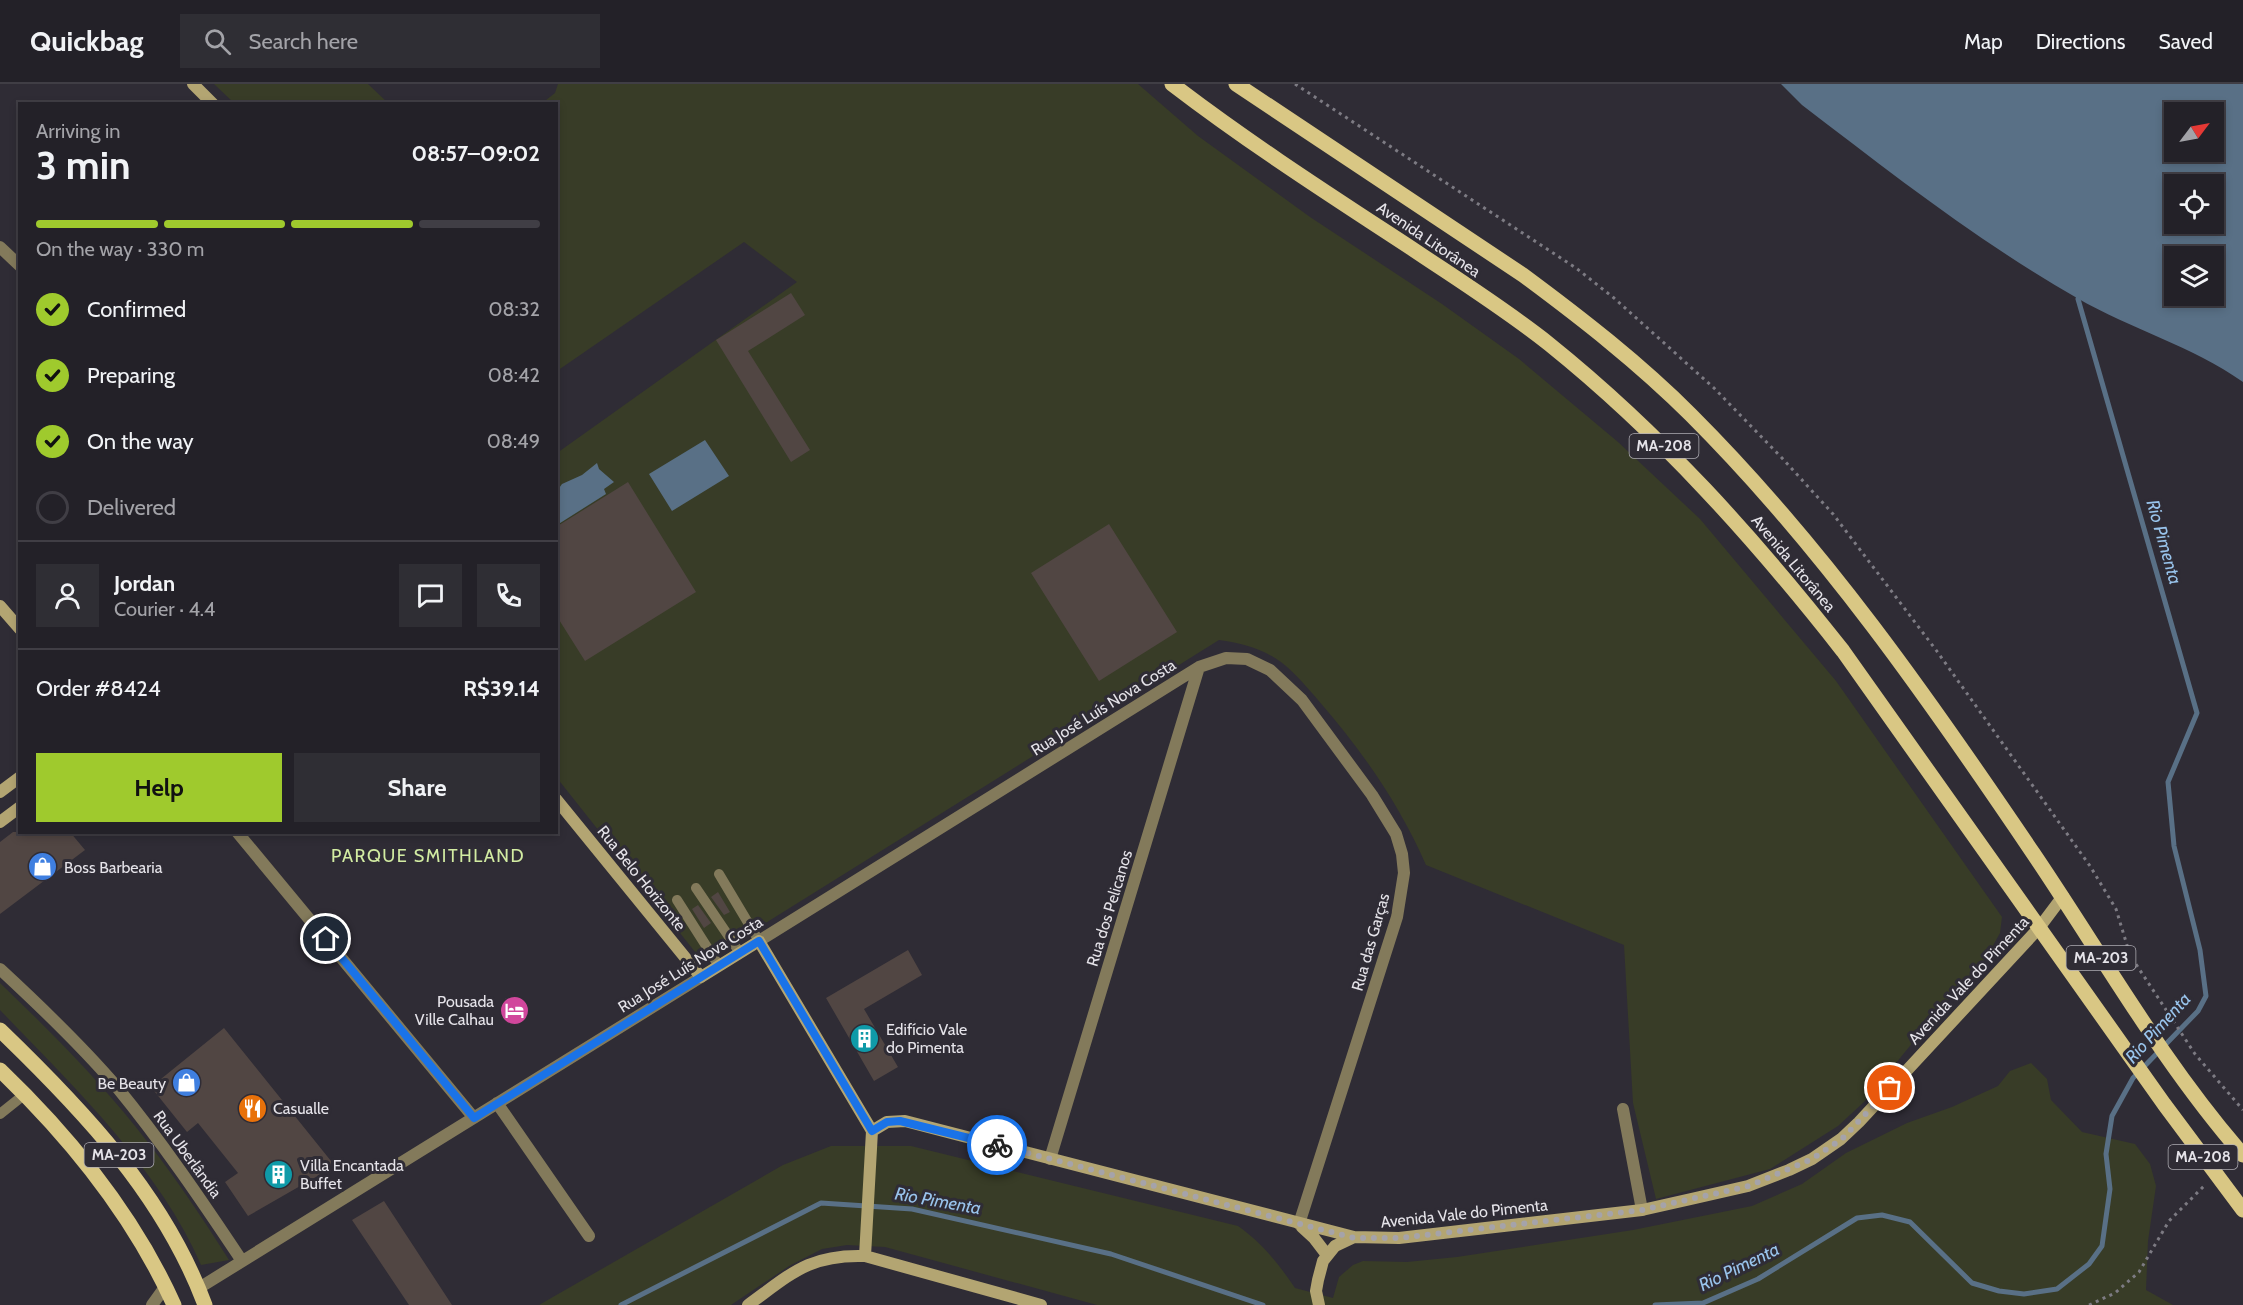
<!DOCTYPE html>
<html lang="en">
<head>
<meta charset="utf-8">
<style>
	:root { --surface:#232128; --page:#2f2e34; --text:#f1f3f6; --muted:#a3a3a8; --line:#403e45; --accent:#9fca2d }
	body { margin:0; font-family:Cabin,sans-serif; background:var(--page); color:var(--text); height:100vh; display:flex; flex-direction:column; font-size:22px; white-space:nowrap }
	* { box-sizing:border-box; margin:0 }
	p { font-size:20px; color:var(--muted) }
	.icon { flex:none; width:33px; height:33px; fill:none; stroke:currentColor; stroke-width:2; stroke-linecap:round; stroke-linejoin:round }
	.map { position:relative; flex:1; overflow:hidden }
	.panel { position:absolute; left:18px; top:18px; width:540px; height:732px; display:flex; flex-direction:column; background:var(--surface); border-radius:0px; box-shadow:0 3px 9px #0003,0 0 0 2px var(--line) }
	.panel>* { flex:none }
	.needle { width:39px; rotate:58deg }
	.fabs { position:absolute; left:2164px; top:18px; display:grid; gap:12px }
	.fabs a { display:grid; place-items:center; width:60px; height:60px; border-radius:0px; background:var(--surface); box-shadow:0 3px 9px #0003,0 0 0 2px var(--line); font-size:30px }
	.pin { position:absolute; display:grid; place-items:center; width:51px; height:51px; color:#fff; margin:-26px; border:3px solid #fff; border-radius:50%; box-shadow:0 2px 6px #0007 }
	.courier { position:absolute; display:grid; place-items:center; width:60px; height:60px; margin:-30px; border:4px solid #1a73e8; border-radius:50%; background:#fff; color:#222; box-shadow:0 2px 8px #0007 }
	.head em { font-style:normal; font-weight:800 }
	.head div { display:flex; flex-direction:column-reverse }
	.head { display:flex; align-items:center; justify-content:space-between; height:102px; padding:0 18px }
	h1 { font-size:39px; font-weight:800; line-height:45px }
	.bar { display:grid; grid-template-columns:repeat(4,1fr); gap:9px 6px; align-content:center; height:72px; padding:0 18px }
	.bar i { height:8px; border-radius:4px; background:var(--line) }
	.bar .on { background:var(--accent) }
	.bar p { grid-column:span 4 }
	.line { display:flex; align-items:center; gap:15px; padding:0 18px; border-top:2px solid var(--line) }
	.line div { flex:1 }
	.round { display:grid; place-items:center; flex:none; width:63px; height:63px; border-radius:0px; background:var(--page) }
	ol { padding:0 18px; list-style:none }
	li { display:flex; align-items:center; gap:18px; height:66px }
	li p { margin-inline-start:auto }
	li .icon { padding:6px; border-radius:50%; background:var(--accent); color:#111; stroke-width:4 }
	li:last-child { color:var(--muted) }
	li i { width:33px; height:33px; border:3px solid var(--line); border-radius:50% }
	.cta { display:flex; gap:12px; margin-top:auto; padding:12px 18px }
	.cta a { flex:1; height:69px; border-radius:0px; background:var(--accent); color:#111; font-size:24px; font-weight:800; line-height:69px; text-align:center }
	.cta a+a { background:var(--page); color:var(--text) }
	header { display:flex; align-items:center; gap:36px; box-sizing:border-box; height:84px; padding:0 30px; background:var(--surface); border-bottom:2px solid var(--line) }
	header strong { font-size:28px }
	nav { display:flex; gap:33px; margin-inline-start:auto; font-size:21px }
	.search { width:420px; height:54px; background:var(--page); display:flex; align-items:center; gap:15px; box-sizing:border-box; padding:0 21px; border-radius:0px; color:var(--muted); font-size:22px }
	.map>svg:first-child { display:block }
	.green { fill:#383c27 }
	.water { fill:#597086; fill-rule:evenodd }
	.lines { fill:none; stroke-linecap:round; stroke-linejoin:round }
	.stream { stroke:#597086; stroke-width:5 }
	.building { fill:#514643 }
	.path { stroke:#7d7b83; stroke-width:3; stroke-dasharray:3 4.5; stroke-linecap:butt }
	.lane { stroke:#837a5b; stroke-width:10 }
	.street { stroke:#837a5b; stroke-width:12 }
	.secondary { stroke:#b3a572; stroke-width:12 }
	.primary { stroke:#d9c784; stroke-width:15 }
	.done { stroke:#a5a3aa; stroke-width:6; stroke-dasharray:0 10.8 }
	.route { stroke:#1a73e8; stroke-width:8 }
	.labels { text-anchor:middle; stroke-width:6; stroke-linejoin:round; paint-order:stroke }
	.shield { fill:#2f2c35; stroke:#aeacb3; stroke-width:1.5 }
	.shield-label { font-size:15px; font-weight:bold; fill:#e5e3e9 }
	.street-label { font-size:16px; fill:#e5e3e9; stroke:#2f2c35 }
	.poi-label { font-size:16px; fill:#e5e3e9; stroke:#2f2c35; text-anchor:start }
	.water-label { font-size:18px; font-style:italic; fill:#99c4ec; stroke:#2f2c35 }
	.neighbourhood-label { font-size:18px; letter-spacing:1.5px; fill:#d2eca2; stroke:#2f2c35 }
</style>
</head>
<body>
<header>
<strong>Quickbag</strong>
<div class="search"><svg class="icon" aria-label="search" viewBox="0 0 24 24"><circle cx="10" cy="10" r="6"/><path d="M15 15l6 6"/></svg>Search here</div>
<nav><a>Map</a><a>Directions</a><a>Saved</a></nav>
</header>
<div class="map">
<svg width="2243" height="1221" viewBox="0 0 2243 1221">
	<rect width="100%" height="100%" fill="#2f2c35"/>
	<!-- green -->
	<path class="green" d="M214,0H368L388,19H234Z
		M558,0H1138L1198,52L1310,133L1442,220L1519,275L1618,358L1700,435L1836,597L2002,833L2000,849L1986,874L1936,930L1865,1017L1838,1042L1770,1085L1656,1115L1633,1019L1624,861L1426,781C1400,721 1361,665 1318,616C1306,602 1291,584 1275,574C1257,563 1239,559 1219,556L703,878L557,694V369L797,198L744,158L557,287L556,20H541L555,9Z
		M0,899C47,944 94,991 135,1042C169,1084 200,1130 229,1176L201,1181C160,1085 72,1001 0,926Z
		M2031,979L2047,995L2051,1016L2082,1048L2135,1060L2150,1080L2156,1102L2148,1157L2146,1206L2173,1221H1097L885,1163L847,1161L822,1165L789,1182L731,1221H539L783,1081L831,1062H911L1238,1142C1262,1159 1278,1179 1295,1204L1333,1214L1339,1193L1353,1181L1363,1177L1407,1178L1457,1173L1633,1146L1752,1122L1802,1100L1846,1069L1907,1039L1952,1023L1998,1002L2010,987Z"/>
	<!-- water -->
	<path class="water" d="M1781,0H2243V298C2192,262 2131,245 2077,214C1979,158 1891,89 1802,21ZM2175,28H2214V68H2175ZM2175,100H2214V140H2175ZM2175,172H2214V212H2175Z
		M705,356L729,392L672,427L649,390Z
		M597,379L599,385L614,398L604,405L606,410L557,441V407L562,400L582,391Z"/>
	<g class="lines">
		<!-- stream -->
		<path class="stream" d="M621,1221L821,1119L912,1125L1111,1170L1263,1221
			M1655,1221L1703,1219L1758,1195L1857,1134L1882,1131L1910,1138L1972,1199L1999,1207L2024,1210L2057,1205L2089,1180L2102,1162L2110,1105L2106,1070L2112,1032L2133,994L2198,927L2206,912L2200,866L2174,762L2168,698L2197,629L2078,215"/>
	</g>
	<!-- building -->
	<path class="building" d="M791,209L805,231L748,267L810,366L791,378L716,256Z
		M628,398L696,508L585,577L556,531V443Z
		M1109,440L1177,548L1099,597L1031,489Z
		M13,748H70L85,766L0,830V758Z
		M718,808L730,828L724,831L711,813Z
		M698,821L711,839L704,844L692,825Z
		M908,866L922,891L864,925L898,983L874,997L826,914Z
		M224,944L335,1082L248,1132L225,1098L238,1089L198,1039L187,1048L151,1003Z
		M384,1117L452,1221H409L352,1136Z"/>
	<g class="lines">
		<!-- path -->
		<path class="path" d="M1295,0L1576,184L1614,214L1714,304L1782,374L1833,430L1936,566L2090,782L2116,825L2130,871L2195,970L2243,1026
			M2089,1221L2115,1209L2139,1188L2169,1137L2204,1102"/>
		<!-- lane -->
		<path class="lane" d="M719,790L759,857
			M696,804L740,869
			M677,816L719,882
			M0,1030L25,1010"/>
		<!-- street -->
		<path class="street" d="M0,163L20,182
			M237,748L474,1034
			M759,857L1199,583L1226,574L1247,575L1270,586L1302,616L1372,711L1396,750L1402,770L1404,789L1397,833L1299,1140
			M0,885C40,922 80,960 116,1002C162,1058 202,1117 242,1177
			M497,1019L589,1152
			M1623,1025L1642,1126
			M1050,1075L1199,583
			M199,1204L701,893
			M152,1221L165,1203"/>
		<!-- secondary -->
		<path class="secondary" d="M193,0L213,20
			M0,522L20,545
			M0,708L20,693
			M556,715L701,893L759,857L872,1047
			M0,738L20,723
			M872,1047L887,1038L905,1037L1354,1153
			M1302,1143L1314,1154L1327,1171
			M865,1172L872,1047
			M748,1221C791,1190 809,1170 865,1172L1041,1221
			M1319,1221L1316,1207L1318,1196L1323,1177L1335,1162L1354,1153L1399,1154L1642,1126L1691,1115L1748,1102L1789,1086L1812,1075L1841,1055L1859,1038L2039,844L2063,812"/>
		<!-- primary -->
		<path class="primary" d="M1172,0C1249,59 1330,111 1411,164C1457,195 1505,225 1549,260C1661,350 1755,455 1843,567L2164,1020L2243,1126
			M1236,0L1523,191C1581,234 1639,279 1691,331C1823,463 1929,615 2033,769C2102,871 2162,978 2243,1071
			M0,946C83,1026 164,1111 205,1221
			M0,986C71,1054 133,1130 174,1221"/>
	</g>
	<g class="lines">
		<!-- done -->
		<path class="done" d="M997,1061L1354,1154H1399L1642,1126L1749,1102L1812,1075L1842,1055L1890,1004"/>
		<!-- route -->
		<path class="route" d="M326,855L474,1034L759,857L872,1047L887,1038L900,1037L997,1061"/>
	</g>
	<!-- icons -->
	<defs>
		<symbol id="shop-disc" viewBox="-11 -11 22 22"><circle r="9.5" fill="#3f7fe0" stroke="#2f2c35"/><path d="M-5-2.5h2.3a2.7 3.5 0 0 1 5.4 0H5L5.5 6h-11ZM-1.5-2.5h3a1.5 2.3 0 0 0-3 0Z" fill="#fff"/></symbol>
		<symbol id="hotel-disc" viewBox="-11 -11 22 22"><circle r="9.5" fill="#d1479c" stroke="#2f2c35"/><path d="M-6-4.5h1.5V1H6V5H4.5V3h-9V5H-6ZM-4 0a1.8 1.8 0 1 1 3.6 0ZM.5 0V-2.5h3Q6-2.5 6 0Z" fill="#fff"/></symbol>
		<symbol id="building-disc" viewBox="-11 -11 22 22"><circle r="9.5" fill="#0f9aa8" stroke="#2f2c35"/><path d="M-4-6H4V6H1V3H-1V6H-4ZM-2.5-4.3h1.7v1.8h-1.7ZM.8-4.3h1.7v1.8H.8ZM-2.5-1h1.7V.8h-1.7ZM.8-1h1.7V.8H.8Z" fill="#fff"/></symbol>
		<symbol id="restaurant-disc" viewBox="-11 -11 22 22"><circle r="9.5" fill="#e8710a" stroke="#2f2c35"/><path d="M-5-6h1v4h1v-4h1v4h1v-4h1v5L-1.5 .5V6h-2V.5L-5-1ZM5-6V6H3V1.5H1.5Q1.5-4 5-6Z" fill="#fff"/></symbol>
	</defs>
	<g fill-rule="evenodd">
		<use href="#shop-disc" x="26" y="766" width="33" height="33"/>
		<use href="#hotel-disc" x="498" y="910" width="33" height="33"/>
		<use href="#building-disc" x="848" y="938" width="33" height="33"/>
		<use href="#shop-disc" x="170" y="982" width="33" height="33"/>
		<use href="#restaurant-disc" x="236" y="1008" width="33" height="33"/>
		<use href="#building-disc" x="262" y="1074" width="33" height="33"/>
	</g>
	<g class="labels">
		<!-- shield labels -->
		<g class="shield">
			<rect x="1629.5" y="350" width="69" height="24" rx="4.5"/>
			<rect x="2066.5" y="862" width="69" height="24" rx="4.5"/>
			<rect x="84.5" y="1059" width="69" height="24" rx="4.5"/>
			<rect x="2168.5" y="1061" width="69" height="24" rx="4.5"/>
		</g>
		<g class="shield-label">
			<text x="1664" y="367">MA-208</text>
			<text x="2101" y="879">MA-203</text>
			<text x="119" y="1076">MA-203</text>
			<text x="2203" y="1078">MA-208</text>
		</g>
		<!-- street labels -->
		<g class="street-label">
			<text transform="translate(1429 155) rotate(34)" y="6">Avenida Litorânea</text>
			<text transform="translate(1794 479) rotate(50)" y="6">Avenida Litorânea</text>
			<text transform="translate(1103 623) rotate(-32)" y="6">Rua José Luís Nova Costa</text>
			<text transform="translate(642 794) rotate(51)" y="6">Rua Belo Horizonte</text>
			<text transform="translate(1109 824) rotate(-73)" y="6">Rua dos Pelicanos</text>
			<text transform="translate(1370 858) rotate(-74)" y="6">Rua das Garças</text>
			<text transform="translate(690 880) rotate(-32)" y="6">Rua José Luís Nova Costa</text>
			<text transform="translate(1968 896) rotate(-47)" y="6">Avenida Vale do Pimenta</text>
			<text transform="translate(188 1070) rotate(54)" y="6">Rua Uberlândia</text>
			<text transform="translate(1464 1129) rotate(-6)" y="6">Avenida Vale do Pimenta</text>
		</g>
		<!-- poi labels -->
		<g class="poi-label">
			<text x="64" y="789">Boss Barbearia</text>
			<text x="494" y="923" text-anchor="end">Pousada<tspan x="494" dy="18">Ville Calhau</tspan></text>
			<text x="886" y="951">Edifício Vale<tspan x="886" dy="18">do Pimenta</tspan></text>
			<text x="166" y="1005" text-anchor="end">Be Beauty</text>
			<text x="273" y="1030">Casualle</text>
			<text x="300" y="1087">Villa Encantada<tspan x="300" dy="18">Buffet</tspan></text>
		</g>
		<!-- water labels -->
		<g class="water-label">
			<text transform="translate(2164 458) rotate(74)" y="6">Rio Pimenta</text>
			<text transform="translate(2158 944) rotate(-48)" y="6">Rio Pimenta</text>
			<text transform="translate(938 1117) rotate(10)" y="6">Rio Pimenta</text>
			<text transform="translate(1739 1183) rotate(-26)" y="6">Rio Pimenta</text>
		</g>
		<!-- neighbourhood labels -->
		<g class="neighbourhood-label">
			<text x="428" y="778">PARQUE SMITHLAND</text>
		</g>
	</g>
</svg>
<div class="fabs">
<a><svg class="needle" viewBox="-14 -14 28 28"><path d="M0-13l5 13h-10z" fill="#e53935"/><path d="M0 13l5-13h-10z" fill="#a3a3a8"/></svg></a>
<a><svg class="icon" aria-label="locate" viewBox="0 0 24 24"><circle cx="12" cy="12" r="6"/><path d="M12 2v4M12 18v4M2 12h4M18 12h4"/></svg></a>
<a><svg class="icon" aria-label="layers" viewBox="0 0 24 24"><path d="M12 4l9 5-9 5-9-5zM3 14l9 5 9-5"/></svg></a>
</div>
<div class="pin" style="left:1890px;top:1004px;background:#ea580c"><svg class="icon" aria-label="bag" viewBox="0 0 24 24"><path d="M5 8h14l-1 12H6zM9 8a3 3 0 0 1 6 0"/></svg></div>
<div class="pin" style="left:326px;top:855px;background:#1f2937"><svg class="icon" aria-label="home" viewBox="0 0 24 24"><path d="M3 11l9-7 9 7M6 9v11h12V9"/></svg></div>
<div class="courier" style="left:997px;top:1061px"><svg class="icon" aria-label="bike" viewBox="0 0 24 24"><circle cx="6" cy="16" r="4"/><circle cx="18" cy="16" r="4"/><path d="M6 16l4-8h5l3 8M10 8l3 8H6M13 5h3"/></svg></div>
<section class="panel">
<div class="head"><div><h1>3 min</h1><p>Arriving in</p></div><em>08:57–09:02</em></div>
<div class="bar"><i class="on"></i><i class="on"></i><i class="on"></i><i></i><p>On the way · 330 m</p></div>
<ol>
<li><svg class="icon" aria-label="check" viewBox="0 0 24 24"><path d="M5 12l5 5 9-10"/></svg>Confirmed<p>08:32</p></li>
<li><svg class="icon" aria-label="check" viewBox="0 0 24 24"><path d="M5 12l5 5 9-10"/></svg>Preparing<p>08:42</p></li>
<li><svg class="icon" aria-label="check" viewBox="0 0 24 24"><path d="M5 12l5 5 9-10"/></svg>On the way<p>08:49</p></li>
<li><i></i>Delivered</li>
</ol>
<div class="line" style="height:108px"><a class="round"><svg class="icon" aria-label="person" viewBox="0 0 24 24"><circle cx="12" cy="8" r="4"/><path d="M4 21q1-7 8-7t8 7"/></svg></a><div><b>Jordan</b><p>Courier · 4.4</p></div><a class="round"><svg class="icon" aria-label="chat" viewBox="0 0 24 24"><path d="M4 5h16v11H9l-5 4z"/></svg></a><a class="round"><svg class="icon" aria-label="phone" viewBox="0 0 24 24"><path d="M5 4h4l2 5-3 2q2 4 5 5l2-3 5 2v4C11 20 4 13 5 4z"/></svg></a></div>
<div class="line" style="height:78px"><div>Order #8424</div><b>R$39.14</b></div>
<div class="cta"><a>Help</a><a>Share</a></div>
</section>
</div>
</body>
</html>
